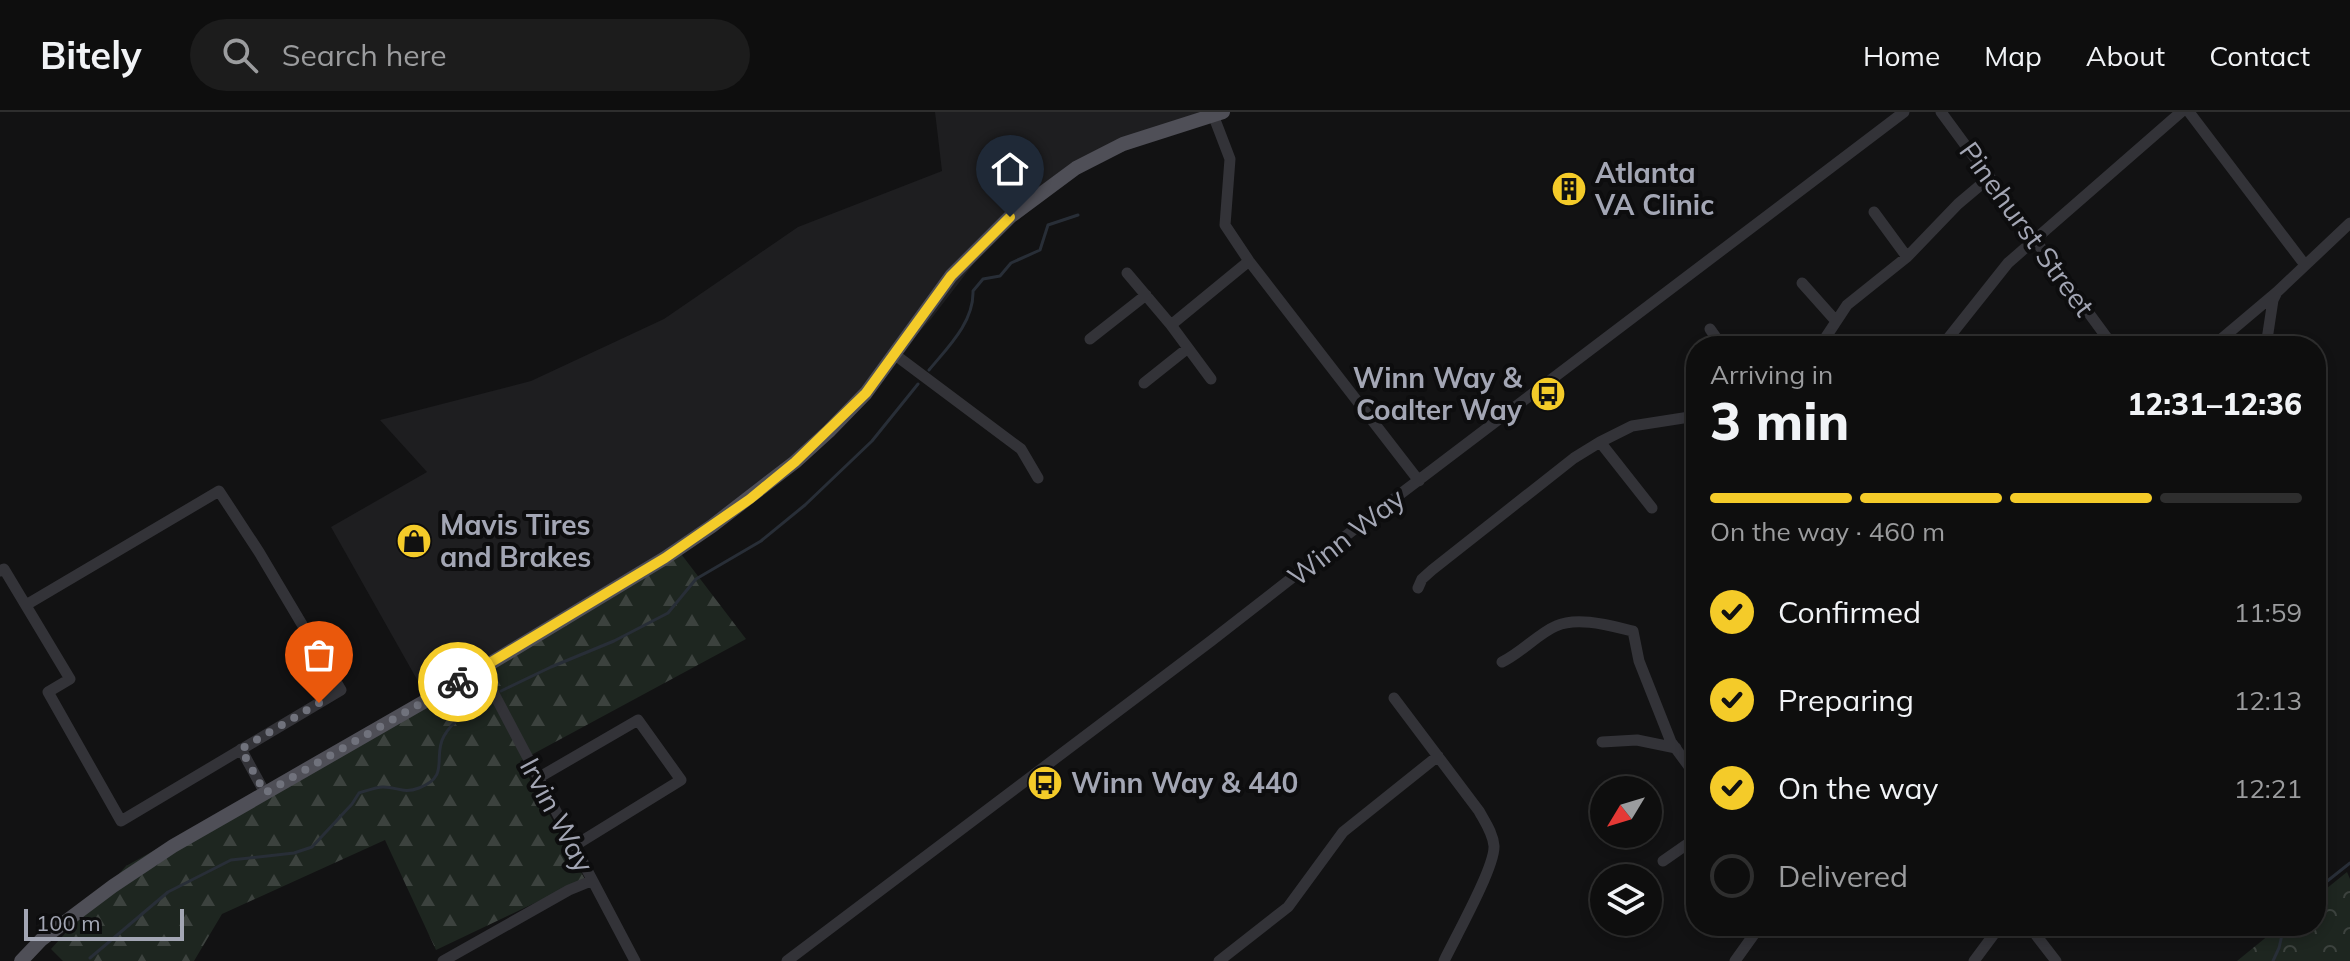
<!DOCTYPE html>
<html lang="en">
<head>
<meta charset="utf-8">
<style>
	:root { --surface:#0e0e0e; --page:#1c1c1c; --text:#f1f3f6; --muted:#9b9c9e; --line:#2e2e2e; --accent:#f4cb29 }
	body { margin:0; font-family:Mulish,sans-serif; background:var(--page); color:var(--text); height:100vh; display:flex; flex-direction:column; font-size:30px; white-space:nowrap }
	* { box-sizing:border-box; margin:0 }
	p { font-size:26px; color:var(--muted) }
	.icon { flex:none; width:44px; height:44px; fill:none; stroke:currentColor; stroke-width:2; stroke-linecap:round; stroke-linejoin:round }
	.map { position:relative; flex:1; overflow:hidden }
	.panel { position:absolute; left:1686px; top:224px; width:640px; height:600px; display:flex; flex-direction:column; background:var(--surface); border-radius:32px; box-shadow:0 4px 12px #0003,0 0 0 2px var(--line) }
	.panel>* { flex:none }
	.needle { width:52px; rotate:232deg }
	.buttons { position:absolute; left:1590px; top:664px; display:grid; gap:16px }
	.buttons a { display:grid; place-items:center; width:72px; height:72px; border-radius:50%; background:var(--surface); box-shadow:0 4px 12px #0003,0 0 0 2px var(--line); font-size:40px }
	.scale { position:absolute; left:24px; bottom:20px; width:160px; box-sizing:border-box; padding-left:8px; border:4px solid #a3a6b4; border-top:0; font-size:22px; line-height:28px; white-space:nowrap; color:#a3a6b4; -webkit-text-stroke:6px #0d0d0e; paint-order:stroke }
	.pin { position:absolute; display:grid; place-items:center; width:68px; height:68px; color:#fff; margin:-82px -34px; border-radius:50% 50% 50% 0; rotate:-45deg; box-shadow:0 0 8px #0007 }
	.pin .icon { rotate:45deg }
	.courier { position:absolute; display:grid; place-items:center; width:80px; height:80px; margin:-40px; border:6px solid #f4cb29; border-radius:50%; background:#fff; color:#222; box-shadow:0 2px 10px #0007 }
	.headline em { font-style:normal; font-weight:800 }
	.headline div { display:flex; flex-direction:column-reverse }
	.headline { display:flex; align-items:center; justify-content:space-between; height:136px; padding:0 24px }
	h1 { font-size:52px; font-weight:800; line-height:60px }
	.bar { display:grid; grid-template-columns:repeat(4,1fr); gap:12px 8px; align-content:center; height:96px; padding:0 24px }
	.bar i { height:10px; border-radius:6px; background:var(--line) }
	.bar .current { background:var(--accent) }
	.bar p { grid-column:span 4 }
	ol { padding:0 24px; list-style:none }
	li { display:flex; align-items:center; gap:24px; height:88px }
	li p { margin-inline-start:auto }
	li .icon { padding:8px; border-radius:50%; background:var(--accent); color:#111; stroke-width:4 }
	li:last-child { color:var(--muted) }
	li i { width:44px; height:44px; border:4px solid var(--line); border-radius:50% }
	header { display:flex; align-items:center; gap:48px; box-sizing:border-box; height:112px; padding:0 40px; background:var(--surface); border-bottom:2px solid var(--line) }
	header strong { font-size:38px }
	nav { display:flex; gap:44px; margin-inline-start:auto; font-size:28px }
	.search { width:560px; height:72px; background:var(--page); display:flex; align-items:center; gap:20px; box-sizing:border-box; padding:0 28px; border-radius:44px; color:var(--muted); font-size:30px }
	.map>svg:first-child { display:block }
	.built { fill:#1e1e20 }
	.forest { fill:url(#forest-firs) }
	.park { fill:url(#park-crowns) }
	.lines { fill:none; stroke-linecap:round; stroke-linejoin:round }
	.stream { stroke:#282e37; stroke-width:3 }
	.minor { stroke:#333338; stroke-width:11 }
	.major { stroke:#4f4f57; stroke-width:14 }
	.done { stroke:#70727c; stroke-width:8; stroke-dasharray:0 14.4 }
	.route { stroke:#f4cb29; stroke-width:10 }
	.labels { text-anchor:middle; stroke-width:8; stroke-linejoin:round; paint-order:stroke }
	.poi-label { font-size:28px; font-weight:bold; fill:#a3a6b4; stroke:#0d0d0e; text-anchor:start }
	.street-label { font-size:28px; fill:#a3a6b4; stroke:#0d0d0e }
</style>
</head>
<body>
<header>
<strong>Bitely</strong>
<div class="search"><svg class="icon" aria-label="search" viewBox="0 0 24 24"><circle cx="10" cy="10" r="6"/><path d="M15 15l6 6"/></svg>Search here</div>
<nav><a>Home</a><a>Map</a><a>About</a><a>Contact</a></nav>
</header>
<div class="map">
<svg width="2350" height="849" viewBox="0 0 2350 849">
	<defs>
		<pattern id="forest-firs" width="22" height="20" patternUnits="userSpaceOnUse" patternTransform="scale(2)"><rect width="22" height="20" fill="#1e2620"/><path d="M5 1l3.5 6h-7zM16 11l3.5 6h-7z" fill="#3c423e"/></pattern>
		<pattern id="park-crowns" width="20" height="18" patternUnits="userSpaceOnUse" patternTransform="scale(2)"><rect width="20" height="18" fill="#1e2620"/><path d="M2 6a3 3 0 1 1 6 0M12 15a3 3 0 1 1 6 0" fill="none" stroke="#3c423e"/></pattern>
	</defs>
	<rect width="100%" height="100%" fill="#121213"/>
	<!-- built -->
	<path class="built" d="M935,0H1212L1213,5L1086,54L1043,79L981,142L931,207L808,342L675,434L428,587L331,415L427,360L380,308L531,269L664,207L798,115L942,59Z"/>
	<!-- forest -->
	<path class="forest" d="M675,434L746,527L520,649L585,767L436,838L385,728L222,802L194,849H63L51,837L126,754L428,587Z"/>
	<!-- park -->
	<path class="park" d="M2347,760L2350,767V849H2237L2280,814H2316V785Z"/>
	<g class="lines">
		<!-- stream -->
		<path class="stream" d="M929,258C948,235 974,210 973,179L983,167L1000,164L1011,151L1040,138L1048,113L1078,103
			M501,579L551,555L614,529L668,501L696,467L761,429L805,393L872,329L918,272
			M2316,778L2350,751
			M90,846L168,780L231,748L294,741L312,735L352,692L359,681C366,679 376,675 383,675C398,675 403,682 419,676C451,664 432,645 444,624C452,610 471,595 486,588
			M2273,849L2279,836L2284,814"/>
		<!-- minor -->
		<path class="minor" d="M1212,0L1230,47L1225,113L1249,149L1419,369
			M1941,0L2113,234
			M2189,0L2305,153
			M1874,100L1907,145
			M1127,161L1171,213L1211,267
			M1802,171L1835,208
			M1171,213L1249,149
			M1710,217L1722,234
			M1090,227L1146,183
			M1820,234L1847,193L1907,145L1958,92L1990,65
			M1942,234L2008,151L2181,0
			M2213,234L2277,180L2350,111
			M2266,234L2273,188L2277,180
			M894,242L1021,337L1038,366
			M1144,271L1188,236
			M1600,330L1652,396
			M1695,439L1696,440
			M0,459L4,457L70,567L48,580L121,709L341,578L259,440L219,379L26,493
			M1418,476L1422,467L1432,458L1574,346L1600,330L1632,314L1696,304
			M1502,550C1521,541 1539,521 1556,514C1578,504 1611,514 1633,519L1639,549L1671,630L1696,664
			M481,557L635,849
			M1394,586L1479,699C1485,710 1493,721 1494,734C1495,755 1455,826 1444,849
			M1602,630L1637,628L1676,636
			M241,637L265,681
			M538,666L638,608L681,668L574,734
			M1663,749L1696,726
			M2029,814L2056,849
			M443,849L569,778L591,769
			M787,849L1211,529L1370,405L1904,0
			M1219,849L1288,795L1343,720L1438,644
			M1735,849L1760,814
			M1974,849L2000,814"/>
		<!-- major -->
		<path class="major" d="M21,849L41,828L113,774L173,734L481,557L665,446L712,414L795,350L829,319L866,281L951,164L1010,105L1076,56L1123,32L1223,0"/>
	</g>
	<g class="lines">
		<!-- done -->
		<path class="done" d="M319,591L241,637L265,681L458,570"/>
		<!-- route -->
		<path class="route" d="M458,570L665,446L750,387L795,350L866,281L951,164L1010,105"/>
	</g>
	<!-- icons -->
	<defs>
		<symbol id="building-disc" viewBox="-11 -11 22 22"><circle r="9.5" fill="#f4cb29" stroke="#0d0d0e"/><path d="M-4-6H4V6H1V3H-1V6H-4ZM-2.5-4.3h1.7v1.8h-1.7ZM.8-4.3h1.7v1.8H.8ZM-2.5-1h1.7V.8h-1.7ZM.8-1h1.7V.8H.8Z" fill="#111"/></symbol>
		<symbol id="bus-disc" viewBox="-11 -11 22 22"><circle r="9.5" fill="#f4cb29" stroke="#0d0d0e"/><path d="M-5-6H5V4H4V6H2V4H-2V6H-4V4H-5ZM-3.5-4V0h7V-4ZM-3.5 1.2v1.5H-2V1.2ZM2 1.2v1.5H3.5V1.2Z" fill="#111"/></symbol>
		<symbol id="shop-disc" viewBox="-11 -11 22 22"><circle r="9.5" fill="#f4cb29" stroke="#0d0d0e"/><path d="M-5-2.5h2.3a2.7 3.5 0 0 1 5.4 0H5L5.5 6h-11ZM-1.5-2.5h3a1.5 2.3 0 0 0-3 0Z" fill="#111"/></symbol>
	</defs>
	<g fill-rule="evenodd">
		<use href="#building-disc" x="1549" y="57" width="40" height="40"/>
		<use href="#bus-disc" x="1528" y="262" width="40" height="40"/>
		<use href="#shop-disc" x="394" y="409" width="40" height="40"/>
		<use href="#bus-disc" x="1025" y="651" width="40" height="40"/>
	</g>
	<g class="labels">
		<!-- poi labels -->
		<g class="poi-label">
			<text x="1595" y="71">Atlanta<tspan x="1595" dy="32">VA Clinic</tspan></text>
			<text x="1522" y="276" text-anchor="end">Winn Way &amp;<tspan x="1522" dy="32">Coalter Way</tspan></text>
			<text x="440" y="423">Mavis Tires<tspan x="440" dy="32">and Brakes</tspan></text>
			<text x="1071" y="681">Winn Way &amp; 440</text>
		</g>
		<!-- street labels -->
		<g class="street-label">
			<text transform="translate(2027 117) rotate(54)" y="10">Pinehurst Street</text>
			<text transform="translate(1346 425) rotate(-38)" y="10">Winn Way</text>
			<text transform="translate(557 703) rotate(62)" y="10">Irvin Way</text>
		</g>
	</g>
</svg>
<div class="buttons">
<a><svg class="needle" viewBox="-14 -14 28 28"><path d="M0-13l5 13h-10z" fill="#e53935"/><path d="M0 13l5-13h-10z" fill="#9b9c9e"/></svg></a>
<a><svg class="icon" aria-label="layers" viewBox="0 0 24 24"><path d="M12 4l9 5-9 5-9-5zM3 14l9 5 9-5"/></svg></a>
</div>
<div class="scale">100 m</div>
<div class="pin" style="left:319px;top:591px;background:#ea580c"><svg class="icon" aria-label="bag" viewBox="0 0 24 24"><path d="M5 8h14l-1 12H6zM9 8a3 3 0 0 1 6 0"/></svg></div>
<div class="pin" style="left:1010px;top:105px;background:#1f2937"><svg class="icon" aria-label="home" viewBox="0 0 24 24"><path d="M3 11l9-7 9 7M6 9v11h12V9"/></svg></div>
<div class="courier" style="left:458px;top:570px"><svg class="icon" aria-label="bike" viewBox="0 0 24 24"><circle cx="6" cy="16" r="4"/><circle cx="18" cy="16" r="4"/><path d="M6 16l4-8h5l3 8M10 8l3 8H6M13 5h3"/></svg></div>
<section class="panel">
<div class="headline"><div><h1>3 min</h1><p>Arriving in</p></div><em>12:31–12:36</em></div>
<div class="bar"><i class="current"></i><i class="current"></i><i class="current"></i><i></i><p>On the way · 460 m</p></div>
<ol>
<li><svg class="icon" aria-label="check" viewBox="0 0 24 24"><path d="M5 12l5 5 9-10"/></svg>Confirmed<p>11:59</p></li>
<li><svg class="icon" aria-label="check" viewBox="0 0 24 24"><path d="M5 12l5 5 9-10"/></svg>Preparing<p>12:13</p></li>
<li><svg class="icon" aria-label="check" viewBox="0 0 24 24"><path d="M5 12l5 5 9-10"/></svg>On the way<p>12:21</p></li>
<li><i></i>Delivered</li>
</ol>
</section>
</div>
</body>
</html>
